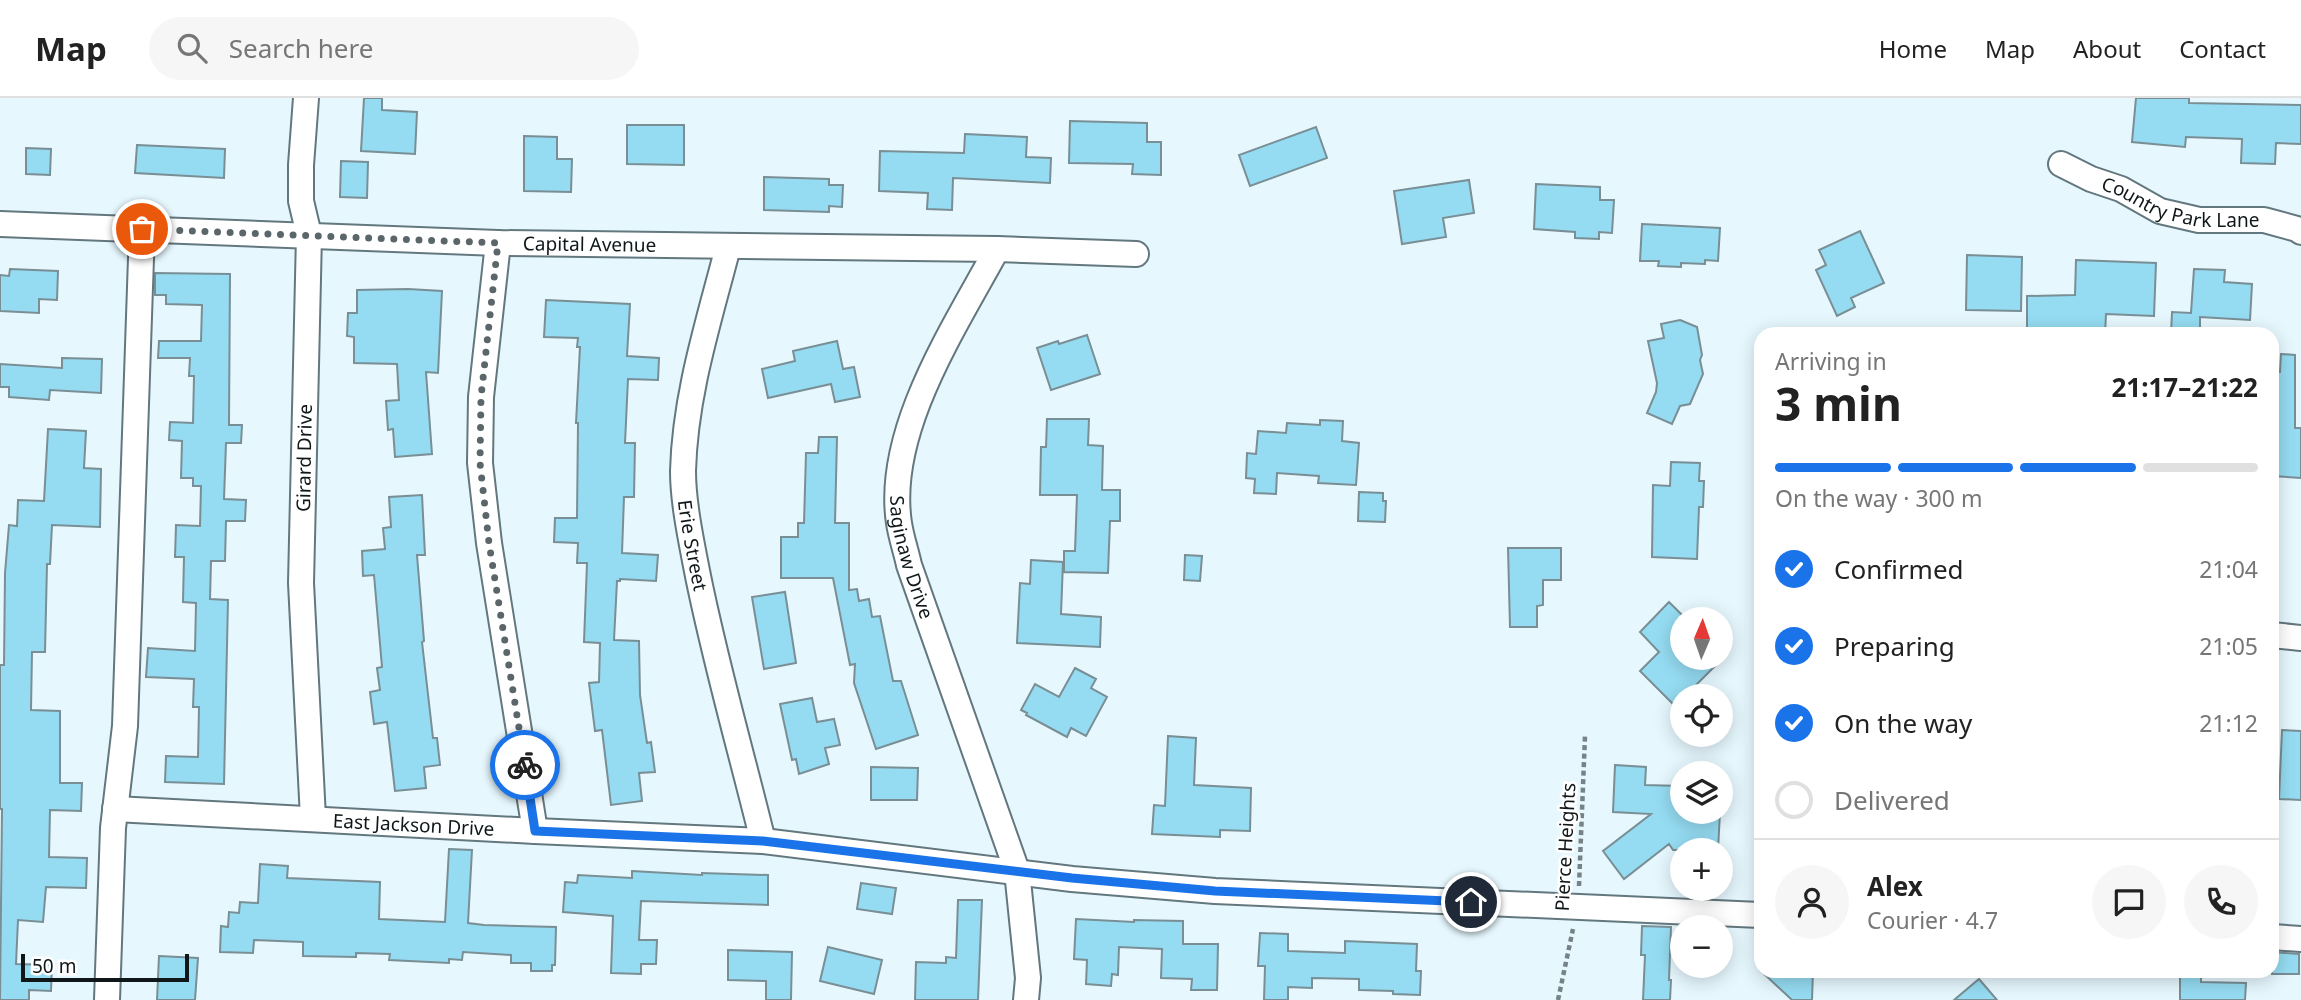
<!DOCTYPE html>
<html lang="en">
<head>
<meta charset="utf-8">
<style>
	:root { --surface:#fff; --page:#f6f6f6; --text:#222; --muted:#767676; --line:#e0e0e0; --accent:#1a73e8 }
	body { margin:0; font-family:"Noto Sans",sans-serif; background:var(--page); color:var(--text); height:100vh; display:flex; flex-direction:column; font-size:26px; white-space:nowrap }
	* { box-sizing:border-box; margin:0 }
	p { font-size:23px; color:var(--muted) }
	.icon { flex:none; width:38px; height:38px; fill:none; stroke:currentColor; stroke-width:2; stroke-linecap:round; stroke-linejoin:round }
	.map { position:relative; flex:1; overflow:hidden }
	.panel { position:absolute; left:1754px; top:229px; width:525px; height:651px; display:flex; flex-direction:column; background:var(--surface); border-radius:21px; box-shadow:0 4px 18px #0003 }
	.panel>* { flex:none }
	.needle { width:46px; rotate:2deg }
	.controls { position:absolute; left:1670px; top:509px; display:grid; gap:14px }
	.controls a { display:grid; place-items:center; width:63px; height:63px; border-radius:50%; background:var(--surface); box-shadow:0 4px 18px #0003; font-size:35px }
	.scale { position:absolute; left:21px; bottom:18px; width:168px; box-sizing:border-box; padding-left:7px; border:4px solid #0f1719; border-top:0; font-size:19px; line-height:24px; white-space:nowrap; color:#0f1719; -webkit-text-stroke:5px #fff; paint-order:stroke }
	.pin { position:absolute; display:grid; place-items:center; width:60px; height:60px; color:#fff; margin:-30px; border:4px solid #fff; border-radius:50%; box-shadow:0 2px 7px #0007 }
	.courier { position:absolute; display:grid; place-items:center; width:70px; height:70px; margin:-35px; border:5px solid #1a73e8; border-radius:50%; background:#fff; color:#222; box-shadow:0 2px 9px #0007 }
	.overview em { font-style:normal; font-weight:700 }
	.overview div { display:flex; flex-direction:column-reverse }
	.overview { display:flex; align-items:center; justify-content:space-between; height:119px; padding:0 21px }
	h1 { font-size:46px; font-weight:700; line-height:52px }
	.bar { display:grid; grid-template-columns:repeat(4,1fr); gap:10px 7px; align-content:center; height:84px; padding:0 21px }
	.bar i { height:9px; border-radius:5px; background:var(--line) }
	.bar .on { background:var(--accent) }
	.bar p { grid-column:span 4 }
	.line { display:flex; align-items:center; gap:18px; padding:0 21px; border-top:2px solid var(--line) }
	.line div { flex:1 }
	.round { display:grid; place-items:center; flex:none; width:74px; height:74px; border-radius:37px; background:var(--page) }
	ol { padding:0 21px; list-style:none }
	li { display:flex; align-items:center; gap:21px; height:77px }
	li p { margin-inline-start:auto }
	li .icon { padding:7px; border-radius:50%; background:var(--accent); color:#fff; stroke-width:4 }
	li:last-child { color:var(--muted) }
	li i { width:38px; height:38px; border:4px solid var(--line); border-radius:50% }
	header { display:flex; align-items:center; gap:42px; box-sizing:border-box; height:98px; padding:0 35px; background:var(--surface); border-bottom:2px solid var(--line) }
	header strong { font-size:33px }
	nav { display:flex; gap:38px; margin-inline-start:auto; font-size:24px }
	.search { width:490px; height:63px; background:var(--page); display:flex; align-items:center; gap:18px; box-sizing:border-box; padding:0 24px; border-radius:38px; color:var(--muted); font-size:26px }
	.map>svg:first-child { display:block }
	.building { fill:#95dcf2; stroke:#798e95; stroke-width:2 }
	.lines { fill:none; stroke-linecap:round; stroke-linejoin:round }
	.minor-casing { stroke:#63777e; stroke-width:28 }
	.path { stroke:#768286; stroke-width:4.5; stroke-dasharray:5 3.5; stroke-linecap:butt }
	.minor { stroke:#fff; stroke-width:24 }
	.done { stroke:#5a6669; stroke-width:7; stroke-dasharray:0 12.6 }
	.route { stroke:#1a73e8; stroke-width:9 }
	.labels { text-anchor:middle; stroke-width:5; stroke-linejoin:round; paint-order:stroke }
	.street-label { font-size:19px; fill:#0f1719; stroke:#fff }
</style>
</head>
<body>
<header>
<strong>Map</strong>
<div class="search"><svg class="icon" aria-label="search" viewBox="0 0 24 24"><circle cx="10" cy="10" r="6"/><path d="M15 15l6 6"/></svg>Search here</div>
<nav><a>Home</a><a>Map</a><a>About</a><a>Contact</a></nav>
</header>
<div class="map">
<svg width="2301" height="902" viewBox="0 0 2301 902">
	<rect width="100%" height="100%" fill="#e6f8fe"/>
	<!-- building -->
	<path class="building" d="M364,0H382V12L417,14L415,56L361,53Z
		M2136,0H2189V5L2301,7V46L2276,45L2275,66L2241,65L2242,41L2186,39L2185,49L2132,44Z
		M1070,23L1147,25V44H1161V77L1132,76L1133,66L1069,65Z
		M627,27H684V67L627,66Z
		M1316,29L1327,60L1250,88L1239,57Z
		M965,36L1027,39L1026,59L1051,60L1050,85L953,80L952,112L927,111L928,95L879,93L880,53L964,55Z
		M524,38L557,39V61H572L571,94L524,93Z
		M137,47L225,51L224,80L135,75Z
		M26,50L51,51L50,77L26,76Z
		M341,63L368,64L367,100L340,99Z
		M764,79L829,81V87H843L842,109L829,108V114L764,112Z
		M1469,82L1474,115L1443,120L1446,139L1402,146L1394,93Z
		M1536,86L1600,89V102H1614L1612,135L1599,134V141L1575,140V134L1534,131Z
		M1642,126L1720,130L1718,163L1705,162V166L1681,165V169L1658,168L1659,163H1640Z
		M1860,133L1884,185L1851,200L1855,209L1837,218L1816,172L1826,167L1819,152Z
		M1967,157L2022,159L2021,213L1966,212Z
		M2076,162L2156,165L2154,218L2106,216L2105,236H2027V198L2075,197Z
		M10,171L58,173L57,202L39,201V215L0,213V177L9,178Z
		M2194,171L2225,172L2224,184L2252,186L2250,222L2200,219V236H2171L2172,214L2191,215Z
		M155,175L230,176L229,327H242L241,345H226L224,401L246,402L245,423H226L225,463H211L210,501L228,502L224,686L165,684L166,658L198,659L199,609H193L194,581L146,579L148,550L195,553L196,505L183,504L184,459H175L176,427L200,428L201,388H193V380H181L182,343L169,342L170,324L193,325L194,278H189L190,260H158L159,243H201L202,207L166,206V197H155Z
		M408,191L442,193L438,275L426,274L432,356L395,359L393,331L388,332L386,303L399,302L397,266L354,265V239L347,238L348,215H357V192Z
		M546,202L630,206L627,258L659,260L658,282L628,281L625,345H635L634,399H624L622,455L658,457L656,483L620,481V483H617L614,542L639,543L640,597L647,645L651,644L655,674L639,675L642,703L611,707L602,632L595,633L589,585L599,584L600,545L584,544L587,465H577L578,445L554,444L555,420H577L578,325H576L580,249H577L578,240L544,239Z
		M1680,222L1697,229L1702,257L1700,262L1703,276L1690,306L1680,308L1672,326L1647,315L1656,294L1657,285L1648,243L1664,240L1661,226Z
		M1087,237L1100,276L1051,292L1037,250L1058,243L1059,246Z
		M837,243L843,271L854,269L860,299L835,304L831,286L768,300L762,271L795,263L793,253Z
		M2281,256L2295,257V330H2301V380L2272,378V355H2275L2278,298H2272V274H2280Z
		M62,260L102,261L101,295L50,292L49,302L9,299V289H0V266L62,270Z
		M1047,321H1089L1088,347L1103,348L1102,392H1120V423H1110L1108,475L1064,474V453H1075L1077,397H1040L1041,349H1046Z
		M1320,322L1343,323L1342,343L1359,345L1356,387L1318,385L1319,378L1277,375L1276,396L1254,395L1255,381L1246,380L1247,355L1256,356L1258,333L1286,335L1287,325L1320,327Z
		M48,331L86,333L84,370L101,371L100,429L52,427L50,466H47L45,554H32L31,612L60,613V685H82L81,713L50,712L49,759L87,760L86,790L46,789L43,824L18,822L16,866L52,867L51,893L29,892V902H0L2,711H0V567H4L5,475L9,427L17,428L18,402L44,403Z
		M819,339H837L835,425H849V492L857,491L859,503L869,501L872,519L880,518L893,583H901L918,637L876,651L854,585L855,566L850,567L833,480H781V439H798V425H804L806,355H818Z
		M1671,364L1700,365L1699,383H1704L1703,409H1699L1697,461L1652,459L1653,387L1670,388Z
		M1359,394L1383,395V403H1386L1385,424L1358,423Z
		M422,397L425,457H417L424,543L422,544L433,640H437L440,667L424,669L426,690L395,693L387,624L374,626L370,594L380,592L377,570L382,569L374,477L363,478L362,453L385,451L383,430L391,429L389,399Z
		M1508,450H1561V482H1543V507L1537,508V529H1510Z
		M1185,457L1202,458L1200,483L1184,482Z
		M1031,462L1063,464L1061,516L1101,519L1100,549L1017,545L1020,485L1030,486Z
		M785,494L796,565L764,571L752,499Z
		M1669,504L1682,517V560H1723L1675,608L1640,573L1659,554L1640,534Z
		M1075,570L1096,581L1091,590L1107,599L1086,638L1071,630L1067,639L1026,617L1027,615L1021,612L1035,586L1059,599Z
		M812,600L817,624L834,621L840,647L825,650L829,666L799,676L796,661L792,662L780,606Z
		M2282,632L2301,633V702L2279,701Z
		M1168,638L1196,640L1194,687L1251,690L1250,733L1220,732V739L1152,736L1154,707L1165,708Z
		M1615,667L1646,669L1645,687L1682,688V714H1720L1718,752H1673L1669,746L1624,781L1603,753L1651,716L1613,714Z
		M871,669L918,670L917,702H871Z
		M449,751L472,752L468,825L484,827L556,829L555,867H552V873H531V865H511V857L463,854L462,862L449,861V865L389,862L390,856L356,855V859L303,858V844L254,842L253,855L220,854L221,828L228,829L229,814L239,815L240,804L258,805L260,766L288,768L287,780L380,784L379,821L445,824Z
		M632,773L702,777V775L768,777V807L641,803L639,842H657L656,866H641V876L611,875L613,818L563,814L565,784L577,785L578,777L632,780Z
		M861,785L896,790L892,816L857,811Z
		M958,802H982L978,902H915L916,864L946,865V859L956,860Z
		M1076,821L1134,824V822L1183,823V846H1218L1217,892H1191L1192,881L1161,880L1162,851L1119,849L1118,877L1112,876L1111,888L1086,886L1087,862L1074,861Z
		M1642,828L1671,829L1669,882H1671L1670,902H1643L1645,857H1641Z
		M1260,835L1288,836V853L1345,855V843L1417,846L1416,873H1421L1420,897L1393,896V893L1359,892V881L1312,880V890L1288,889V902H1264L1265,868H1258Z
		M828,849L882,862L874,896L820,883Z
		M728,852L792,854L791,902H766V883L728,882Z
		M2272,854L2299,856V876H2272Z
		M159,858L198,860L195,902H157Z
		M1761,873H1813L1812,902H1792Z
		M2180,876L2201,877V884L2246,885L2245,902H2180Z
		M1979,881L1997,902H1954Z"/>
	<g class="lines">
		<defs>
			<g id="minor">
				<path d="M306,0L301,67V103L309,137L301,485L313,720"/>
				<path id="s1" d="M2061,66L2091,81L2121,91L2160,113L2199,122H2264L2297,131L2301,134"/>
				<path id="s2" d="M0,126L498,145L997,151L1136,156"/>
				<path d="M498,145L481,299L480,365L489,445L535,733"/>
				<path id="s3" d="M728,149C709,223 685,296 683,373C683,404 691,442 697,473C715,564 741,653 763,743"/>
				<path id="s4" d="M997,151C955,229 885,333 899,425C901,439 906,453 909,467L1017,773L1028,880L1026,902"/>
				<path d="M2272,537L2301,540"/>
				<path id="s5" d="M115,711L535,733L763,743L1072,781L1215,793L1760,817"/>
				<path d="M2272,839L2301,841"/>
				<path d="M107,902L113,730L125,628L142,131"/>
			</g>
		</defs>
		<!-- minor casing -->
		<use href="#minor" class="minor-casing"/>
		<!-- path -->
		<path class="path" d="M1579,788L1585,638
			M1558,902L1573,831"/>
		<!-- minor -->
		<use href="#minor" class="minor"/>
	</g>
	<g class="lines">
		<!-- done -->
		<path class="done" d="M142,131L498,145L481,299L480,365L489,445L525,667"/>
		<!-- route -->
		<path class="route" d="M525,667L535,733L763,743L1072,780L1215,793L1471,804"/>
	</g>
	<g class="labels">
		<!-- street labels -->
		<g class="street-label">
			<text dy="7" stroke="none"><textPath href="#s1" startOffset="128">Country Park Lane</textPath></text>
			<text dy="7" stroke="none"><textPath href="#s2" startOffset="590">Capital Avenue</textPath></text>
			<text transform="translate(304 360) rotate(-89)" y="7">Girard Drive</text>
			<text dy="7" stroke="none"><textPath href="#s3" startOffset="304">Erie Street</textPath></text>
			<text dy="7" stroke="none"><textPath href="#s4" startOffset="332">Saginaw Drive</textPath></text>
			<text dy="7" stroke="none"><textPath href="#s5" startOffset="299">East Jackson Drive</textPath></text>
			<text transform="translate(1565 749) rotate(-87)" y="7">Pierce Heights</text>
		</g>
	</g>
</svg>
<div class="controls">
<a><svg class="needle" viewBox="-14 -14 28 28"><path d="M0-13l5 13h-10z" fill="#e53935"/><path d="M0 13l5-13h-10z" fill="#767676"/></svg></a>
<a><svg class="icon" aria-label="locate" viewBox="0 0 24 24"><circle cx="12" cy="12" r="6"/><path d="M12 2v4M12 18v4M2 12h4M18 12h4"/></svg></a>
<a><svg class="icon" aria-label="layers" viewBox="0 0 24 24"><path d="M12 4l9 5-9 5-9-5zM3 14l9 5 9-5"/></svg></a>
<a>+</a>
<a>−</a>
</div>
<div class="scale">50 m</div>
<div class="pin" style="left:142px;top:131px;background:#ea580c"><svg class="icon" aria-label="bag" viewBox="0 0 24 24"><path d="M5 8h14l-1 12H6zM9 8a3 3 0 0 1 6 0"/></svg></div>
<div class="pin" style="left:1471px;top:804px;background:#1f2937"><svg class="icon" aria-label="home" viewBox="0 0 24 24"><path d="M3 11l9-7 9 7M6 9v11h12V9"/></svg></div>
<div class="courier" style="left:525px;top:667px"><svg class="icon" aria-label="bike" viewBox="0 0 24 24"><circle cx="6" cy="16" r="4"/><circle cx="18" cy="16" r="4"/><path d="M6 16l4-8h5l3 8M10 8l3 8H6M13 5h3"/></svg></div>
<section class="panel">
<div class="overview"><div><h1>3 min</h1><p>Arriving in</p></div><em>21:17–21:22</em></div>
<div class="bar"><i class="on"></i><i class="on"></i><i class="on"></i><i></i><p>On the way · 300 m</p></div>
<ol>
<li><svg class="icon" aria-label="check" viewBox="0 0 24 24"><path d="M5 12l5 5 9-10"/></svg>Confirmed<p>21:04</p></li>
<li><svg class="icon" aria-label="check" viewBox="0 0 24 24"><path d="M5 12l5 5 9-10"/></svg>Preparing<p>21:05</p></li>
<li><svg class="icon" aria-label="check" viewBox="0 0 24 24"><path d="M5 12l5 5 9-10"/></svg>On the way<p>21:12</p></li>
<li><i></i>Delivered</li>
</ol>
<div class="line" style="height:126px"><a class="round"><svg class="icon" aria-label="person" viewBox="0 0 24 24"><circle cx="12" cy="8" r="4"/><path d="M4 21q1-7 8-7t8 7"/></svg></a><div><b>Alex</b><p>Courier · 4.7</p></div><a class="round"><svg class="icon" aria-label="chat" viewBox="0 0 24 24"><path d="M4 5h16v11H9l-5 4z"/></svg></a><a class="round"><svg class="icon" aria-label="phone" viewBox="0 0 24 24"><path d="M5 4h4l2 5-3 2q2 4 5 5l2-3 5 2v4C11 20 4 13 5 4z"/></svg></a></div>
</section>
</div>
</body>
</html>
